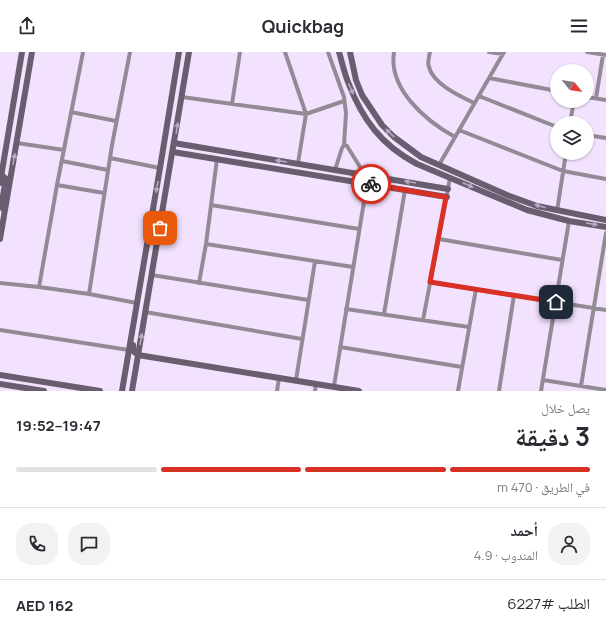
<!DOCTYPE html>
<html lang="ar">
<head>
<meta charset="utf-8">
<style>
	:root { --surface:#fff; --page:#f2f2f3; --text:#2b2b33; --muted:#7c7c81; --line:#e1e1e2; --accent:#d93025 }
	body { margin:0; font-family:Manrope,"Noto Naskh Arabic",sans-serif; background:var(--page); color:var(--text); direction:rtl; height:100vh; display:flex; flex-direction:column; font-size:15px; white-space:nowrap }
	* { box-sizing:border-box; margin:0 }
	p { font-size:13px; color:var(--muted) }
	.icon { flex:none; width:22px; height:22px; fill:none; stroke:currentColor; stroke-width:2; stroke-linecap:round; stroke-linejoin:round }
	.map { position:relative; height:339px; overflow:hidden; direction:ltr }
	.panel { display:flex; flex-direction:column; background:var(--surface); flex:1 }
	.panel>* { flex:none }
	.needle { width:26px; rotate:120deg }
	.buttons { position:absolute; left:550px; top:12px; display:grid; gap:8px }
	.buttons a { display:grid; place-items:center; width:44px; height:44px; border-radius:50%; background:var(--surface); box-shadow:0 1px 3px #0004; font-size:20px }
	.pin { position:absolute; display:grid; place-items:center; width:34px; height:34px; color:#fff; margin:-17px; border-radius:8px; box-shadow:0 2px 6px #0006 }
	.courier { position:absolute; display:grid; place-items:center; width:40px; height:40px; margin:-20px; border:3px solid #d93025; border-radius:50%; background:#fff; color:#222; box-shadow:0 1px 5px #0007 }
	.headline em { font-style:normal; font-weight:700 }
	.headline div { display:flex; flex-direction:column-reverse }
	.headline { display:flex; align-items:center; justify-content:space-between; height:68px; padding:0 16px }
	h1 { font-size:26px; font-weight:700; line-height:30px }
	.bar { display:grid; grid-template-columns:repeat(4,1fr); gap:6px 4px; align-content:center; height:48px; padding:0 16px }
	.bar i { height:5px; border-radius:3px; background:var(--line) }
	.bar .active { background:var(--accent) }
	.bar p { grid-column:span 4 }
	.line { display:flex; align-items:center; gap:10px; padding:0 16px; border-top:1px solid var(--line) }
	.line div { flex:1 }
	.round { display:grid; place-items:center; flex:none; width:42px; height:42px; border-radius:16px; background:var(--page) }
	header { display:flex; justify-content:space-between; align-items:center; height:52px; padding:0 16px; background:var(--surface); font-size:18px; font-weight:700 }
	.map>svg:first-child { display:block }
	.lines { fill:none; stroke-linecap:round; stroke-linejoin:round }
	.street { stroke:#928b96; stroke-width:4 }
	.secondary { stroke:#695e6f; stroke-width:6 }
	.oneway { fill:#b5a7be }
	.done { stroke:#675d6d; stroke-width:4; stroke-dasharray:0 7.2 }
	.route { stroke:#d93025; stroke-width:5 }
</style>
</head>
<body>
<header><svg class="icon" aria-label="menu" viewBox="0 0 24 24"><path d="M4 6h16M4 12h16M4 18h16"/></svg>Quickbag<svg class="icon" aria-label="share" viewBox="0 0 24 24"><path d="M12 15V3M7 8l5-5 5 5M5 13v7h14v-7"/></svg></header>
<div class="map">
<svg width="606" height="339" viewBox="0 0 606 339">
	<rect width="100%" height="100%" fill="#f3e2fe"/>
	<g class="lines">
		<!-- street -->
		<path class="street" d="M83,0L57,133L39,235L89,242L137,251
			M285,0L306,62L298,111
			M328,0L344,45L346,61L344,93L342,96L335,118
			M394,0C388,37 426,69 455,85
			M430,0C429,5 427,11 429,15C433,32 460,44 474,51
			M489,0L503,2
			M587,0L606,3
			M489,26L557,39
			M479,44L557,75
			M182,45L306,62L344,49
			M587,45L606,48
			M596,46L603,3
			M232,52L240,0
			M71,60L116,69
			M570,71L574,49
			M459,78L563,119L606,127
			M587,83L606,86
			M17,91L64,98
			M344,93L347,94L365,123
			M110,106L160,116
			M62,109L108,118
			M439,113L504,0
			M57,133L104,141
			M211,153L359,177
			M557,159L566,101
			M439,187L562,208
			M206,192L353,215
			M152,223L308,248
			M430,230L606,258
			M0,231L39,235
			M199,231L206,192L217,107
			M89,242L112,93L130,0
			M346,257L469,275
			M145,260L302,287
			M384,262L405,138
			M423,268L450,126
			M0,278L129,298
			M340,295L462,315
			M296,328L315,209
			M543,328L606,338
			M334,334L367,131
			M581,334L606,181
			M277,339L279,326
			M315,339L316,332
			M458,339L476,237
			M499,339L514,243
			M541,339L569,169"/>
		<!-- secondary -->
		<path class="secondary" d="M339,0C342,10 344,20 348,30C362,67 381,93 417,112L527,158L569,169L606,175
			M350,0L356,28L362,43L382,73L394,85L421,105L507,143L537,154L606,168
			M174,91L448,137
			M173,100L447,145
			M1,126L3,124L6,127L2,149L3,157
			M0,131L22,0
			M0,187L32,0
			M133,293V299L138,303L359,339
			M0,323L100,339
			M0,332L44,339
			M122,339L160,116L179,0
			M132,339L189,0"/>
	</g>
	<!-- one-way arrows -->
	<defs><path id="oneway-solid" d="M-6-.8H1V-3.2L6.5 0L1 3.2V.8H-6Z"/></defs>
	<g class="oneway">
		<use href="#oneway-solid" transform="translate(351 37) rotate(66)"/>
		<use href="#oneway-solid" transform="translate(177 76) rotate(-81)"/>
		<use href="#oneway-solid" transform="translate(390 81) rotate(-136)"/>
		<use href="#oneway-solid" transform="translate(14 107) rotate(-80)"/>
		<use href="#oneway-solid" transform="translate(281 109) rotate(-171)"/>
		<use href="#oneway-solid" transform="translate(410 130) rotate(-170)"/>
		<use href="#oneway-solid" transform="translate(468 133) rotate(24)"/>
		<use href="#oneway-solid" transform="translate(157 135) rotate(100)"/>
		<use href="#oneway-solid" transform="translate(540 154) rotate(-164)"/>
		<use href="#oneway-solid" transform="translate(592 172) rotate(9)"/>
		<use href="#oneway-solid" transform="translate(141 287) rotate(-80)"/>
	</g>
	<g class="lines">
		<!-- done -->
		<path class="done" d="M160,176L172,100L371,132"/>
		<!-- route -->
		<path class="route" d="M371,132L446,145L430,230L556,250"/>
	</g>
</svg>
<div class="buttons">
<a><svg class="needle" viewBox="-14 -14 28 28"><path d="M0-13l5 13h-10z" fill="#e53935"/><path d="M0 13l5-13h-10z" fill="#7c7c81"/></svg></a>
<a><svg class="icon" aria-label="layers" viewBox="0 0 24 24"><path d="M12 4l9 5-9 5-9-5zM3 14l9 5 9-5"/></svg></a>
</div>
<div class="pin" style="left:160px;top:176px;background:#ea580c"><svg class="icon" aria-label="bag" viewBox="0 0 24 24"><path d="M5 8h14l-1 12H6zM9 8a3 3 0 0 1 6 0"/></svg></div>
<div class="pin" style="left:556px;top:250px;background:#1f2937"><svg class="icon" aria-label="home" viewBox="0 0 24 24"><path d="M3 11l9-7 9 7M6 9v11h12V9"/></svg></div>
<div class="courier" style="left:371px;top:132px"><svg class="icon" aria-label="bike" viewBox="0 0 24 24"><circle cx="6" cy="16" r="4"/><circle cx="18" cy="16" r="4"/><path d="M6 16l4-8h5l3 8M10 8l3 8H6M13 5h3"/></svg></div>
</div>
<section class="panel">
<div class="headline"><div><h1>3 دقيقة</h1><p>يصل خلال</p></div><em>19:47–19:52</em></div>
<div class="bar"><i class="active"></i><i class="active"></i><i class="active"></i><i></i><p>في الطريق · 470 m</p></div>
<div class="line" style="height:72px"><a class="round"><svg class="icon" aria-label="person" viewBox="0 0 24 24"><circle cx="12" cy="8" r="4"/><path d="M4 21q1-7 8-7t8 7"/></svg></a><div><b>أحمد</b><p>المندوب · 4.9</p></div><a class="round"><svg class="icon" aria-label="chat" viewBox="0 0 24 24"><path d="M4 5h16v11H9l-5 4z"/></svg></a><a class="round"><svg class="icon" aria-label="phone" viewBox="0 0 24 24"><path d="M5 4h4l2 5-3 2q2 4 5 5l2-3 5 2v4C11 20 4 13 5 4z"/></svg></a></div>
<div class="line" style="height:52px"><div>الطلب #6227</div><b>AED 162</b></div>
</section>
</body>
</html>
